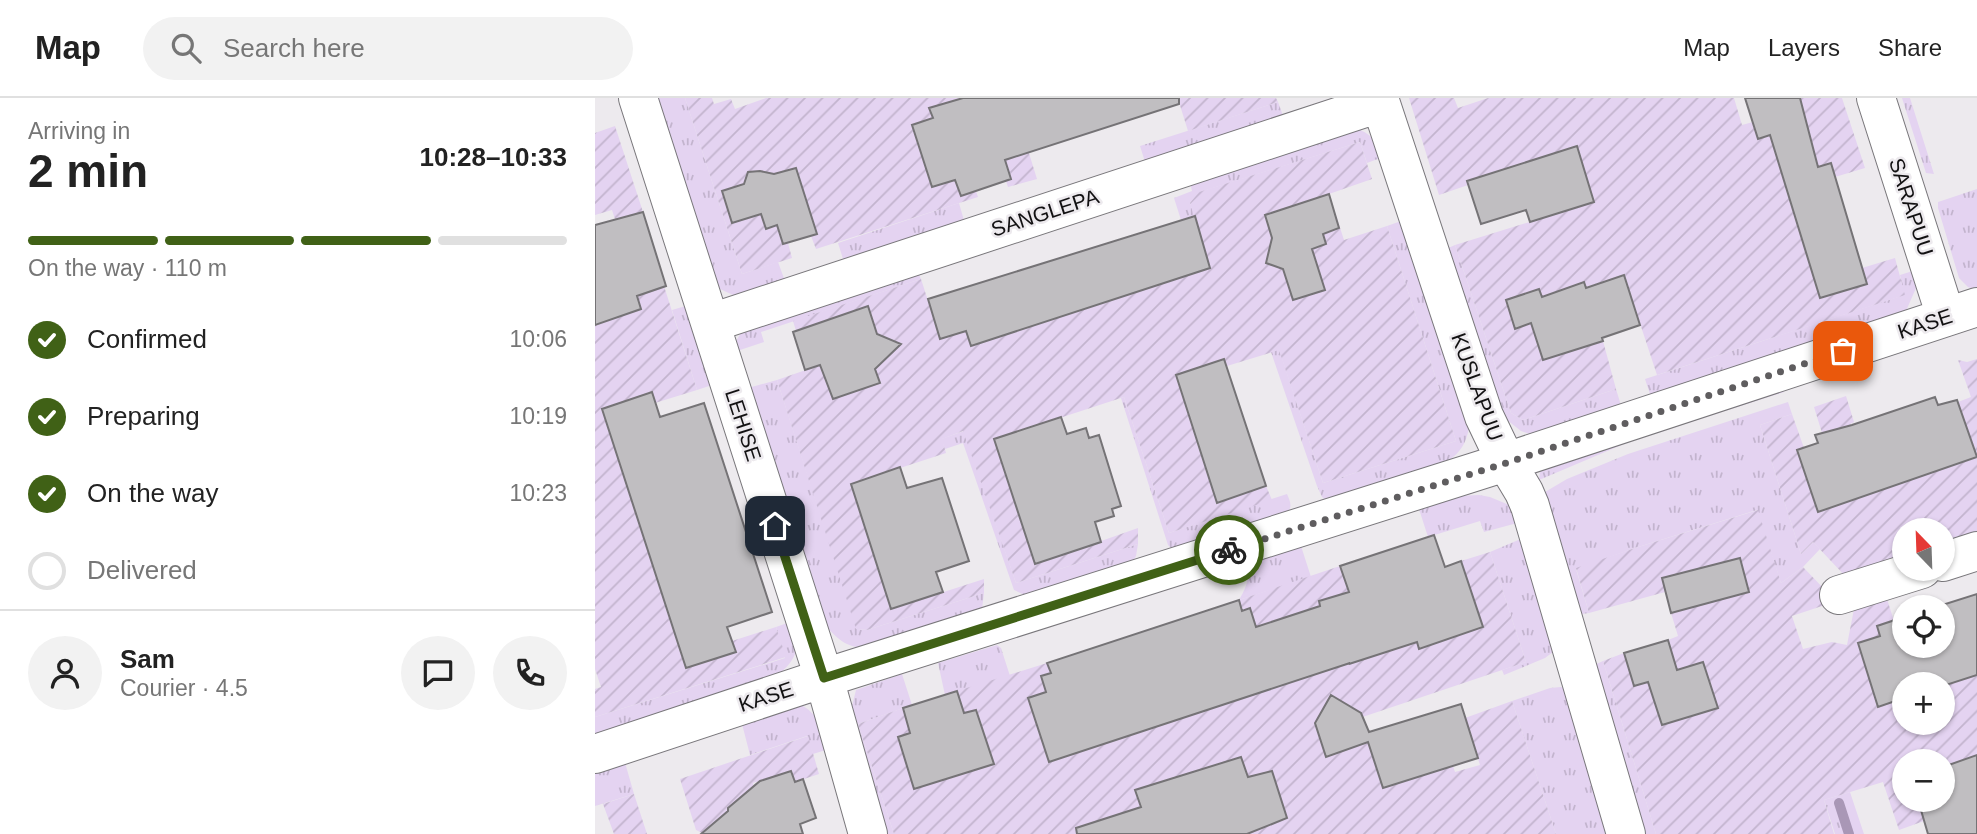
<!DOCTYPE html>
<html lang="en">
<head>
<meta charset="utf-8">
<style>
	:root { --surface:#fff; --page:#f2f2f2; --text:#222; --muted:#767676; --line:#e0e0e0; --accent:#406116 }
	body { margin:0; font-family:Helvetica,sans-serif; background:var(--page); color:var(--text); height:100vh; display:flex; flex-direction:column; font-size:26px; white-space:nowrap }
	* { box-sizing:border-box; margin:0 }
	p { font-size:23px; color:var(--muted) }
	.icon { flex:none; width:38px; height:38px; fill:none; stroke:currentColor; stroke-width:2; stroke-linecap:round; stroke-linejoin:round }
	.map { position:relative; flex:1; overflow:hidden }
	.drawer { display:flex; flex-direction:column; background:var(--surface); width:595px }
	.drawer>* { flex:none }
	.needle { width:46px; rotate:337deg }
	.buttons { position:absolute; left:1297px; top:420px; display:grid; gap:14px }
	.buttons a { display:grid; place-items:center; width:63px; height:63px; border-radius:50%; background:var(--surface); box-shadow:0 2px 5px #0004; font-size:35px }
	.pin { position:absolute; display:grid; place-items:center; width:60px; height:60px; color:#fff; margin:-30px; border-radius:14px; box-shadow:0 4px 10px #0006 }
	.courier { position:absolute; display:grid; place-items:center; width:70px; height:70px; margin:-35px; border:5px solid #406116; border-radius:50%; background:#fff; color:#222; box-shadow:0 2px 9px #0007 }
	.summary em { font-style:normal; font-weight:700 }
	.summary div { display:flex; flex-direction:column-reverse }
	.summary { display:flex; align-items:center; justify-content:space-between; height:119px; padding:0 28px }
	h1 { font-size:46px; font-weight:700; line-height:52px }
	.bar { display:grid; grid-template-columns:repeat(4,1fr); gap:10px 7px; align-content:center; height:84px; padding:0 28px }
	.bar i { height:9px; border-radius:5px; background:var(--line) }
	.bar .on { background:var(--accent) }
	.bar p { grid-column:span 4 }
	.line { display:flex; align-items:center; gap:18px; padding:0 28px; border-top:2px solid var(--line) }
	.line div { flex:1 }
	.round { display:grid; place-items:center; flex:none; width:74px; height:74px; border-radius:37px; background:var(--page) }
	ol { padding:0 28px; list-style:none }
	li { display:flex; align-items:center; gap:21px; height:77px }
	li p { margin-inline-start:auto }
	li .icon { padding:7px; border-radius:50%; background:var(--accent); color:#fff; stroke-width:4 }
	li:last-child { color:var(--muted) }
	li i { width:38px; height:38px; border:4px solid var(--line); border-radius:50% }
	header { display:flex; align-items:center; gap:42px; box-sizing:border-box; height:98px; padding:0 35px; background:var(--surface); border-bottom:2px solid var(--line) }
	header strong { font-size:33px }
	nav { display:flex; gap:38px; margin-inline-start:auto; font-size:24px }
	.search { width:490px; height:63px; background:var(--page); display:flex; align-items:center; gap:18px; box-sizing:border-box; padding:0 24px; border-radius:38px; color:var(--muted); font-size:26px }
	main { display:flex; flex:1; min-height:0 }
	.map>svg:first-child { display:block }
	.grass { fill:url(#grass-tufts) }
	.garden { fill:url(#garden-furrows) }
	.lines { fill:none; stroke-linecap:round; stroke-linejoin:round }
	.stream { stroke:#a997b6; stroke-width:10 }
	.building { fill:#c0bec1; stroke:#757376; stroke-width:2 }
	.minor-casing { stroke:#79777b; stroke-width:40 }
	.minor { stroke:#fff; stroke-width:38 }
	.done { stroke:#5f5d5f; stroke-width:7; stroke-dasharray:0 12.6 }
	.route { stroke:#406116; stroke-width:9 }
	.labels { text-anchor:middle; stroke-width:5; stroke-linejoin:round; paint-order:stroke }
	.street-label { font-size:21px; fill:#121112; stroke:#edeaee }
</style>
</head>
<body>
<header>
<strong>Map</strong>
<div class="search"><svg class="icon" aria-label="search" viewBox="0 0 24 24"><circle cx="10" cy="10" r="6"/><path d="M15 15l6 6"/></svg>Search here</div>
<nav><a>Map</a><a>Layers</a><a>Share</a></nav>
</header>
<main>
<section class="drawer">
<div class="summary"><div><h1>2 min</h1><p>Arriving in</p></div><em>10:28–10:33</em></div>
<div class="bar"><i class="on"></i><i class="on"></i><i class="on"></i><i></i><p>On the way · 110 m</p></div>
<ol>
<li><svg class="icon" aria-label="check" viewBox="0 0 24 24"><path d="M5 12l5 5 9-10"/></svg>Confirmed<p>10:06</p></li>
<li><svg class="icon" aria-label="check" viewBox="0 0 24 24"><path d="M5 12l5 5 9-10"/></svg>Preparing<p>10:19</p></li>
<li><svg class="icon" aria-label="check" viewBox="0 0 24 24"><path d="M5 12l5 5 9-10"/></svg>On the way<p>10:23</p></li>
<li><i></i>Delivered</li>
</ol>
<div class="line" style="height:126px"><a class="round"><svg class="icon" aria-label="person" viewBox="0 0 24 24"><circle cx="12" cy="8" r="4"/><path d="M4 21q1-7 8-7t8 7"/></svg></a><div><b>Sam</b><p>Courier · 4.5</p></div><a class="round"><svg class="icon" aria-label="chat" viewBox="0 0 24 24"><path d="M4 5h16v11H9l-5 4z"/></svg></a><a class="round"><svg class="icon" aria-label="phone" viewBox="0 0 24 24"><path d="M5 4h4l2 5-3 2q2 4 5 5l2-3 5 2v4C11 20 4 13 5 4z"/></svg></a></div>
</section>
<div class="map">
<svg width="1382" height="736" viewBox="0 0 1382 736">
	<defs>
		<pattern id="grass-tufts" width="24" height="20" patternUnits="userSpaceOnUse" patternTransform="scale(1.75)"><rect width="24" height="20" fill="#e4d3f1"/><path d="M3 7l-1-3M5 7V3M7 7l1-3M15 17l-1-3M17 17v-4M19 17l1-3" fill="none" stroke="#c3b4ce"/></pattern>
		<pattern id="garden-furrows" width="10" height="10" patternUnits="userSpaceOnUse" patternTransform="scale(1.75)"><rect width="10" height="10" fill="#e4d3f1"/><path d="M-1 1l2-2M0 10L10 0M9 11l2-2" fill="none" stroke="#c3b4ce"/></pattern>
	</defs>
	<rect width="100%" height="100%" fill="#edeaee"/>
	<!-- grass -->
	<path class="grass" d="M58,0H90L147,176L183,164L190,183L146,196L138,197L123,190Z
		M1307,0H1315L1339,76L1331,75Z
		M683,4L690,23L551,67L545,48Z
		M765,32C779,38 783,46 788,59L772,65L765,44L605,94L595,105L600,118L586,122L579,100L597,93L595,84Z
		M1382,91V192H1381L1373,189L1364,180L1343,110V104Z
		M364,105L370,126L249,164L243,145Z
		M809,122L874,330C871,345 866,354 853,363L731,402L727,399L722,388L676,254L684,251L728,385L861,343L792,128Z
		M860,147L916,315L928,322L1021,291L1028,314L937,337L926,333L907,318L851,151Z
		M1324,171L1321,190L1311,213L1058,305L1050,281L1309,197L1305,177Z
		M322,173L326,181L166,234L169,244L145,252H140L141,243L146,235Z
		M94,207L120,286L102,292L77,212Z
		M182,282L262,531L272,532L389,495L387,511L274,550C253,550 244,543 231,528L153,290Z
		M1187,289L1189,294L1036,343L944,382L945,374L952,369Z
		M529,299L574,435L692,396C695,403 698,409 692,415L576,450L573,447L526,300Z
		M1193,304L1197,316L1165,327L1206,456L1218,444L1225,451L1208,469L1186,485L1162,412L1040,450L981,471L994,515L987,516L950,394L972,381L1033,356Z
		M369,333L421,485L543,446L541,458L536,466L432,498L419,492L368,345L350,351L346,341Z
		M884,397L895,399L919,409L926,424L889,434L885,423L833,439L824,411L863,398Z
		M933,438L962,551L950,560L909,577L907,572L931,564L895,454Z
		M706,448L716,479L644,502C651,490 655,480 653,466Z
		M198,523C199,530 203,539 202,546C202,560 190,572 180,579L0,638V619L190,560L181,529Z
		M402,547L406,550L415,578L350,597L343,565Z
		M1008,563L1061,736H1040L997,568Z
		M307,576L317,607L263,626L299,736H284L255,616L261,592Z
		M966,589L974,591L1019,736H961L917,603L955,590Z
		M204,606C224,615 227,632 234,651L218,656L212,638L155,657L146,622Z
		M29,661L39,696L0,708V670Z
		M1255,694L1269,736H1240L1229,702Z"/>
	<!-- garden -->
	<path class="garden" d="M90,0H117L119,6L136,1L140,11L171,0H368L334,11L338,20L317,28L337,89L360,82L366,98L381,93L383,99L221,151L216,138L193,145L197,160L147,176Z
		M389,0L433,52L442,81L413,89L411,83L416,81Z
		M566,0H681L683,4L593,33L583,1Z
		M814,0H859L863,10L893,0H1139L1147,27L1158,24L1164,41L1212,25L1205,0H1247L1270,70L1240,79L1235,65L1188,79L1225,200L1272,186L1267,170L1300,160L1310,197L1062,277L1029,177L991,189L989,184L946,199L944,191L911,202L920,230L936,225L948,262L1008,243L1021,291L928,322L916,315L860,147L999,104L982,49L872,83L873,87L844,97Z
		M20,28L48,114L20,121L17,112L0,117V35Z
		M765,44L777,81L734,96L749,142L792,128L861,343L728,385L684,252L632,268L629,261L581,278L622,404L671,388L677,402L574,435L529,299L400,341L441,466L543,430V446L421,485L368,333L347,341L351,355L256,386L296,511L389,481V495L272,532L261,531L182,282L225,267L238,301L285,285L278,263L294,258L298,249L295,243L289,239L201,233L198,223L326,181L345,240L371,233L376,248L614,170L595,105L604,94Z
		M69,188L102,292L60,305L56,294L7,311L91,570L141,553L137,543L181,529L191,559L0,619V591L6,589L0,571V227L46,211L42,198Z
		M1382,261V440L1348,451V432H1309V463L1252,480L1218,444L1206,456L1165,327L1197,316L1209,350L1202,353L1223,413L1381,360L1363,304L1376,299L1363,262L1372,264Z
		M1251,298L1259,324L1255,326L1258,334L1238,341L1235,333L1227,335L1219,309Z
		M1163,412L1186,485L1208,469L1232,494L1236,505L1197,518L1208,551L1237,544L1252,547L1259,511L1292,501L1299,523L1282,528L1285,538L1263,546L1284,609L1309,600V625H1348V588L1382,577V657L1348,669V663H1309V702H1323L1329,723L1304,732L1288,684L1229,702L1239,736H1061L1008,563L1029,555L1039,587L1053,584L1067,627L1123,610L1108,564L1082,572L1073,542L1083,538L1076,515L1153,494L1145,461L1068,480L1070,494L994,515L981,470L1040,450Z
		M895,454L931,564L723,634L731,659L773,644L788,690L858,668L860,674L885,667L870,620L917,603L961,736H652L692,720L676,673L628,686L541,692L546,709L491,736H299L263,626L308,610L315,635L399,665L382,612L369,615L362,593L452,565L456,575L446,579L451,594L434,600L455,664L699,583L679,523L661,529L654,510L647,513L644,502L745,468L754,494L724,503L736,541L759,564L822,544L824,550L866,463Z
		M213,638L224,676L200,684L196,673L158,685L159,689L140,704L141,707L133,710L134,715L116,732L107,735L101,732L85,681Z
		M39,696L52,736H19L8,706Z"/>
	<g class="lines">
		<!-- stream -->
		<path class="stream" d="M1244,705L1254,736"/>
	</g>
	<!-- building -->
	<path class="building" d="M368,0H584V6L410,62L416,81L366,98L360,82L337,89L317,27L338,20L334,10Z
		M1150,0H1205L1223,69L1236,65L1272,186L1225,200L1175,37L1163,41Z
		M982,48L999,104L935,124L931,112L886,126L872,83Z
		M201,70L222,136L188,146L182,127L171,131L166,116L137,125L127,93L149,86L153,74L165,73L179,76Z
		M734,96L744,130L728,136L731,146L717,151L730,192L698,202L688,171L671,165L677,140L670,117Z
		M48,114L71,188L42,198L46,211L0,227V127Z
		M600,118L615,170L376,248L371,233L345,241L333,201Z
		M1029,177L1045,227L1007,240L1008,243L948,262L936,225L920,231L911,202L944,191L947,199L989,184L991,190Z
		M273,208L282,236L306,246L280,271L285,285L238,301L225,267L210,272L198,234Z
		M629,261L671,388L622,405L581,277Z
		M57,294L65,319L109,305L177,514L132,529L141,554L91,570L7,311Z
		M1340,299L1343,307L1362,302L1382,359L1223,414L1202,352L1223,345L1220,337L1257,327Z
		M466,319L472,336L491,330L494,340L504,337L526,408L517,411L519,418L500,424L506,444L440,466L399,341Z
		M305,369L312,390L347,380L374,463L341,474L348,494L296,511L256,386Z
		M839,437L850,469L866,463L888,529L824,551L822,544L754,566L755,565L454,664L433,600L451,594L446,578L456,575L452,565L644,502L647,513L655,510L661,529L725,508L724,503L754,494L745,468Z
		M1145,460L1154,494L1076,515L1067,480Z
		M1382,496V577L1348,588V586H1309V600L1283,609L1263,545L1285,538L1282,528L1309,519V548H1348V509H1341Z
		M1073,542L1082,572L1108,564L1123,610L1067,627L1053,584L1039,588L1029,555Z
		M362,593L369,615L381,612L399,666L319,691L303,639L315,635L308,610Z
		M736,597L766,615L774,634L866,606L883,660L788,690L773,644L731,659L720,625Z
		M1382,657V736H1333L1323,702H1348V669Z
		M646,659L653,679L677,673L692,720L652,736H482L481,730L546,709L540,692Z
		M196,673L200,684L208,681L221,720L205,726L208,736H106L133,713V710L165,683Z"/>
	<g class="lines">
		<defs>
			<path id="minor" d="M43,0L229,580L273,736
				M784,0L889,318L911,364L929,394L935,408L1031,736
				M1281,0L1351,219
				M116,225L785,5
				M1348,464L1382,453
				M1244,497L1327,471
				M0,656L229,580L911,364L1382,209"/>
		</defs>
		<!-- minor casing -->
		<use href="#minor" class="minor-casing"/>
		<!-- minor -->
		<use href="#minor" class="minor"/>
	</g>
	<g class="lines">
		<!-- done -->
		<path class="done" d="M634,452L911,365L1248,253"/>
		<!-- route -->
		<path class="route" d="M180,428L229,580L634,452"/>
	</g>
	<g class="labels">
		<!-- street labels -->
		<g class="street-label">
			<text transform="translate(1316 109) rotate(72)" y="7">SARAPUU</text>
			<text transform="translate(450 115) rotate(-18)" y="7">SANGLEPA</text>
			<text transform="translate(1330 226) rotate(-18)" y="7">KASE</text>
			<text transform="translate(882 289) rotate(70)" y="7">KUSLAPUU</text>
			<text transform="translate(148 327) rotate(72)" y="7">LEHISE</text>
			<text transform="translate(171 599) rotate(-18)" y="7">KASE</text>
		</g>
	</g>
</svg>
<div class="buttons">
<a><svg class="needle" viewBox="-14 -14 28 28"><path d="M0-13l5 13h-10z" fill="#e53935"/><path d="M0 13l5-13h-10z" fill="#767676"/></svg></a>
<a><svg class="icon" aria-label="locate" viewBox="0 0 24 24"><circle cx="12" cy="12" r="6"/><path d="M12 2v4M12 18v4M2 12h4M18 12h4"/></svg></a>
<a>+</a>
<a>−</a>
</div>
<div class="pin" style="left:1248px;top:253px;background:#ea580c"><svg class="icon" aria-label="bag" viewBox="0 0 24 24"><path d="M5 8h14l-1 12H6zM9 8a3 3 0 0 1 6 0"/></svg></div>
<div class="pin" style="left:180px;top:428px;background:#1f2937"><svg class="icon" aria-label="home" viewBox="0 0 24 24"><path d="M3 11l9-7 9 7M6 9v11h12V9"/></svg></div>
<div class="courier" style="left:634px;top:452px"><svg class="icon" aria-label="bike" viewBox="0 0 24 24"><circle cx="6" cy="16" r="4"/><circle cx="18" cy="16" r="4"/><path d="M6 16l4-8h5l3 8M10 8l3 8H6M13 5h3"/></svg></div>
</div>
</main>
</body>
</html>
